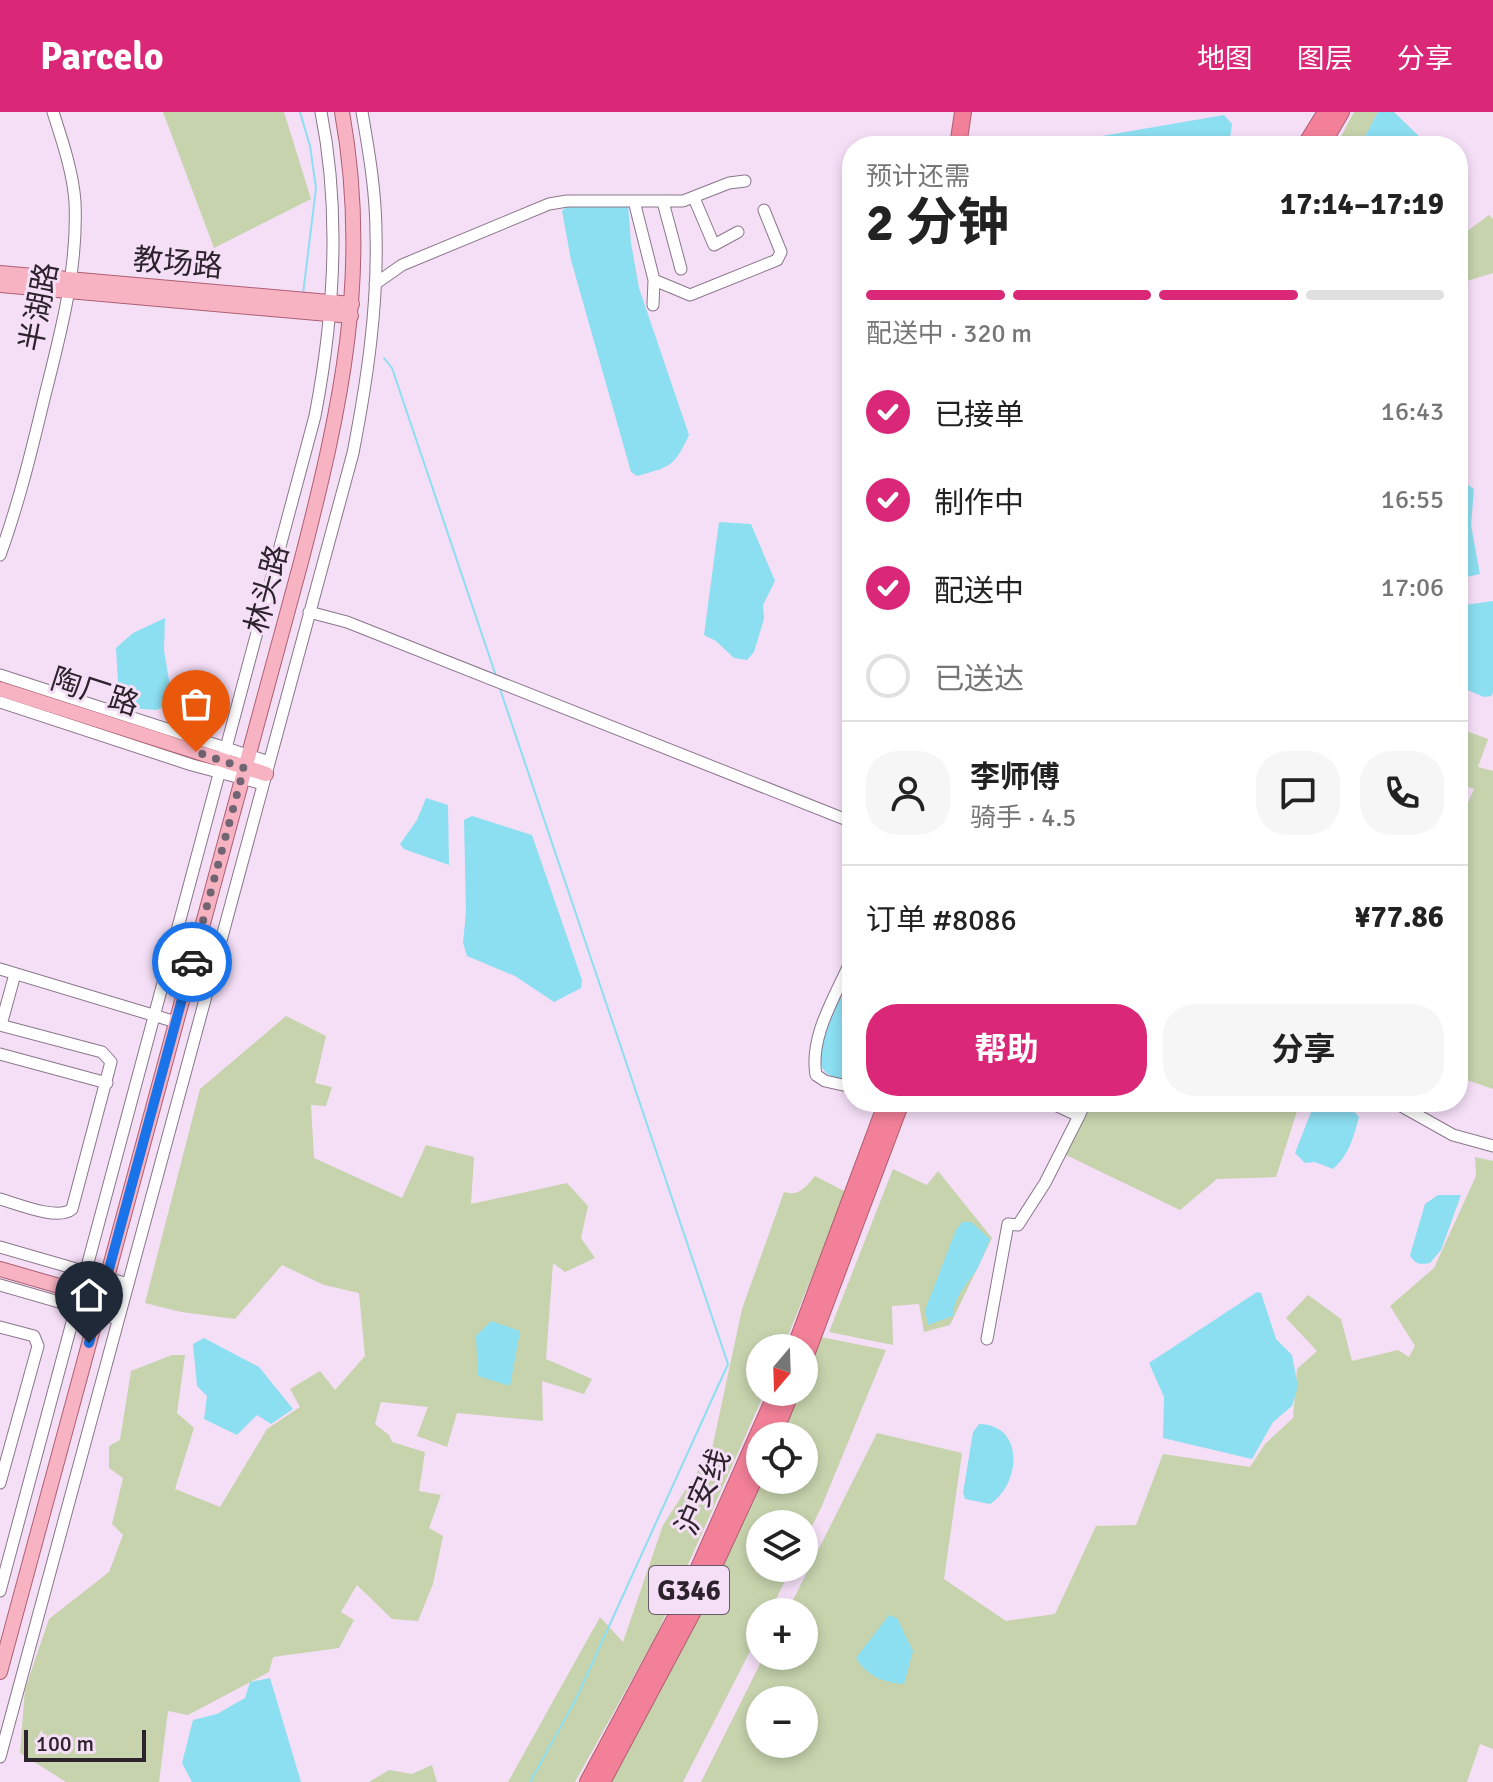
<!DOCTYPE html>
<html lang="zh">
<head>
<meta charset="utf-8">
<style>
	:root { --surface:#fff; --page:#f6f6f6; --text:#222; --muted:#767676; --line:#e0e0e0; --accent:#db2777 }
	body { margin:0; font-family:Signika,"Noto Sans SC",sans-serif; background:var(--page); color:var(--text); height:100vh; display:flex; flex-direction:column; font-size:30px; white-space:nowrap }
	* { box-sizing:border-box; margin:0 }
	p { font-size:26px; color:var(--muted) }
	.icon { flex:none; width:44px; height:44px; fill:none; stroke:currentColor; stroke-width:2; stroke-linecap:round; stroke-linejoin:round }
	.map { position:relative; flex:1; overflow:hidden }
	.panel { position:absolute; left:842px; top:24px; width:626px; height:976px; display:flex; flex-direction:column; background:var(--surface); border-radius:32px; box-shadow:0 4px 12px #0003 }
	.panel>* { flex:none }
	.needle { width:52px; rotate:199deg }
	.buttons { position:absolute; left:746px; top:1222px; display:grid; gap:16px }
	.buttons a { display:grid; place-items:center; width:72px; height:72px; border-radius:50%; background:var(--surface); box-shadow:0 4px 12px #0003; font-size:40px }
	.scale { position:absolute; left:24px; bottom:20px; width:122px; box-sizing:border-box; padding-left:8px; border:4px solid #2c232c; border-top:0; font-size:22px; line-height:28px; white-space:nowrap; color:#2c232c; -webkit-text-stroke:6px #f5dff7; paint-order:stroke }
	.pin { position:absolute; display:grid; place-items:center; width:68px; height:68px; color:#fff; margin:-82px -34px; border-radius:50% 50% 50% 0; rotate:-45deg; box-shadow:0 0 8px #0007 }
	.pin .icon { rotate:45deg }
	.courier { position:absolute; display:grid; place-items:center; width:80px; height:80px; margin:-40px; border:6px solid #1a73e8; border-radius:50%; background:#fff; color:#222; box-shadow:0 2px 10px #0007 }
	.head em { font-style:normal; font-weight:700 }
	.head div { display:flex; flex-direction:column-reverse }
	.head { display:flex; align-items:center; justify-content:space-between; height:136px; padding:0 24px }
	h1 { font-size:52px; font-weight:700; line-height:60px }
	.bar { display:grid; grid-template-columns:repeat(4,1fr); gap:12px 8px; align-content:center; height:96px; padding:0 24px }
	.bar i { height:10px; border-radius:6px; background:var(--line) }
	.bar .active { background:var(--accent) }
	.bar p { grid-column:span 4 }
	.line { display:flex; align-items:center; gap:20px; padding:0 24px; border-top:2px solid var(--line) }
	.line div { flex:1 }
	.round { display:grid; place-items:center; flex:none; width:84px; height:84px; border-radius:32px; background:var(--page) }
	ol { padding:0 24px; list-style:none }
	li { display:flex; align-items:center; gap:24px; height:88px }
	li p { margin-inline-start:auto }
	li .icon { padding:8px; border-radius:50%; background:var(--accent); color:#fff; stroke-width:4 }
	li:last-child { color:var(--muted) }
	li i { width:44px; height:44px; border:4px solid var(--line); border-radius:50% }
	.primary-button { display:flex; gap:16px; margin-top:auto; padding:16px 24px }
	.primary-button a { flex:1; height:92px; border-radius:32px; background:var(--accent); color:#fff; font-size:32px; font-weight:700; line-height:92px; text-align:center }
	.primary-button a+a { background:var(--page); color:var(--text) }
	header { display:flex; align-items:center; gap:48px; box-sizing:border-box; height:112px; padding:0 40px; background:var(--accent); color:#fff }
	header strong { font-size:38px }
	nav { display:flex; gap:44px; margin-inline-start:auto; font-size:28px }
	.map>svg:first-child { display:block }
	.green { fill:#c6d3ad; fill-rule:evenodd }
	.water { fill:#8cdef1 }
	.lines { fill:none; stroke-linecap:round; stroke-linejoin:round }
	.stream { stroke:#8cdef1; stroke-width:2 }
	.minor-casing { stroke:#8a768b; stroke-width:13 }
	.major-casing { stroke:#ad5f73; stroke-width:16 }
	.highway-casing { stroke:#ad5f73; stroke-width:18 }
	.minor { stroke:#fff; stroke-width:11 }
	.major { stroke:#f8b3c2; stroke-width:14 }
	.highway { stroke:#f38099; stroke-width:16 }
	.done { stroke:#726573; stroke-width:8; stroke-dasharray:0 14.4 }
	.route { stroke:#1a73e8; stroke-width:10 }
	.labels { text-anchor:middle; stroke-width:6; stroke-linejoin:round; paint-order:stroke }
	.shield { fill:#f5dff7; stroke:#685b69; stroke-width:2 }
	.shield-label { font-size:28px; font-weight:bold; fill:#2c232c }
	.street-label { font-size:30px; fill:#2c232c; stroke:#f5dff7 }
</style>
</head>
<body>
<header>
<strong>Parcelo</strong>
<nav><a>地图</a><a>图层</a><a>分享</a></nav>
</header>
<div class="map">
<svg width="1493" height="1670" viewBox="0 0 1493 1670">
	<rect width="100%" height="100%" fill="#f5dff7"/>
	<!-- green -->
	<path class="green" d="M163,0H284L311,87L214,136Z
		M1354,0H1378L1360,34H1336Z
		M1489,103L1493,107V161L1460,171L1458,152L1464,141L1458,126Z
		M1458,616L1488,627L1478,655L1493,659V977L1458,965V713L1474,677L1458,671Z
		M286,904L326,924L315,971L332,975L326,994L311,993L314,1046L402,1086L426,1033L474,1045L471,1092L567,1071L588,1094L581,1126L595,1146L565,1160L553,1151L546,1247L592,1267L584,1282L542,1269L543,1309L457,1301L447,1335L417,1324L428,1295L381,1290L375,1312L389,1323L392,1330L425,1340L419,1379L441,1383L429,1416L443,1424L433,1472L418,1509L392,1507L357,1473L341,1500L354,1508L339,1536L273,1545L269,1560L188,1603L168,1599L159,1670H66L20,1641L25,1577L49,1507L109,1460L123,1423L112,1412L123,1366L109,1356V1334L120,1328L131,1259L172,1243H185L177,1301L194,1316L175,1377L220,1395L267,1317L300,1295L290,1277L320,1259L335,1278L365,1244L359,1181L324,1173L282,1153L235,1207L181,1200L145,1191L200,977Z
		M1092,990H1300L1276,1065L1217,1067L1180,1098L1066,1043Z
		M1475,1045L1493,1049V1637L1480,1632L1467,1670H701L764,1544H804V1500H787L877,1321L962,1341L944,1467L1006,1509L1055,1502L1096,1414L1136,1413L1163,1342L1250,1355L1265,1332L1293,1306L1297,1257L1317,1239L1286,1206L1308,1183L1341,1207L1352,1249L1398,1238L1409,1245L1415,1234L1390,1194L1434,1156L1476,1064ZM760,1588H804V1632H760Z
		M893,1057L927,1073L938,1059L992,1126L950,1213L924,1220L919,1192L892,1194L893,1233L829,1220Z
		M815,1064L846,1080L783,1236H760V1280H765L657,1522L575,1670H508L600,1505L623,1530L663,1413L712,1337L742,1197L784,1080C798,1085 806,1075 815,1064Z
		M821,1225L886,1238L821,1396L804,1430V1412H760V1456H791L770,1500H760V1520L683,1670H610L760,1368H804V1324H779L798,1280H804V1265Z
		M432,1653L437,1670H369L389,1658L412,1662Z"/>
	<!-- water -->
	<path class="water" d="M1378,0H1394L1429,34H1360Z
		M1224,3L1232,12L1229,34H1044Z
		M570,91L628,93L631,131L639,176L689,323C674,355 670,355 637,364L631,360L571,148L562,99Z
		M1467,372L1474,377L1471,413L1480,462L1458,467V373Z
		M719,410L751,412L775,469L763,493L764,507L754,540L747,548L734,546L716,529L704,523Z
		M1493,489V581L1491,584L1484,585L1458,574V494Z
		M165,506L164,538L173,592L156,598L129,596L119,586L116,536L133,521Z
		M426,686L448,693L449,753L404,737L400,732L417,708Z
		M472,704L532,723L582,868L581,876L554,890L515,864L467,844L463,831L466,800L464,708Z
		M852,870V968C842,966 829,967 823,957C813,940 836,881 852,870Z
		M1315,990H1345L1359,1005C1354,1024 1349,1043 1333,1057L1315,1050L1305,1051L1295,1041Z
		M1438,1083H1461L1441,1138L1430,1151C1419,1153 1415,1152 1410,1143L1425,1092Z
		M962,1110H971L990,1127C985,1138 981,1153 973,1163C964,1175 953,1188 953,1204L928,1213L925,1198L956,1118Z
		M1257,1180L1261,1181L1276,1227L1292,1243L1298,1275L1292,1294L1273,1310L1252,1347L1163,1326L1164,1285L1149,1251Z
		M491,1209L520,1219L510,1274L478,1264L476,1224Z
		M204,1226L259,1255L293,1297L271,1312L257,1303L237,1323L204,1307L207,1284L197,1274L193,1232Z
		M979,1312C1024,1312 1022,1371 990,1392L965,1387L963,1381L973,1320Z
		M889,1503L897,1506L913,1539L904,1572C884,1571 867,1564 856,1546Z
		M270,1566L301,1670H192L182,1651L193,1608L217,1602L245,1586L250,1570Z"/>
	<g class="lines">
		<!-- stream -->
		<path class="stream" d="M300,0L310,34L316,76L303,182
			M384,246L392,256L496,564
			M500,577L728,1252L576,1587L530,1670"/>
		<defs>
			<path id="minor" d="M694,86L714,133L738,120
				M634,89L654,168L690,183L777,148L781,140L764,98
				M663,90L681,157
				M375,172L402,153L549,92L567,89H683L729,71L745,69
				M653,193L654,168
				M0,443C19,391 32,337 45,283C61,220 78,156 75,90C73,60 62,28 53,0
				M309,500L347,510L852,710
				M0,563L269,650
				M0,590L192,653L263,672
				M852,846C837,882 809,923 816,963L825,969L852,975
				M0,857L176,910
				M0,913L102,940L111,950L72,1097C58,1109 18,1092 0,1087
				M1,913L15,862
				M0,942L107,971
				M1049,990L1079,1004L1085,990
				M1394,990L1453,1023L1493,1034
				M0,1135L128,1172
				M0,1173L118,1207
				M0,1215L34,1224L38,1234L0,1371
				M987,1227L1008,1112L1018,1113L1045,1071L1079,1004
				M0,1479L315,304C334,205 341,100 321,0
				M0,1645L353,341C367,269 378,195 376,122C376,81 369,40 362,0"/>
			<path id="major" d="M0,161L352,192
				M0,173L351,204
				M0,577L266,662
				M0,1157L101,1186
				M0,1560L301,450C341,295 371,161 342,0"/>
			<path id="highway" d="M958,34L963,0
				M1305,34L1326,0
				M1321,34L1341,0
				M795,1236L887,990
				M804,1248L901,990
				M773,1324L791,1280
				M588,1670L683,1492L777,1280
				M602,1670L693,1499L760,1354"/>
		</defs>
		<!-- minor casing -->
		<use href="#minor" class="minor-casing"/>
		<!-- major casing -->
		<use href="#major" class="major-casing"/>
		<!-- highway casing -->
		<use href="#highway" class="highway-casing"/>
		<!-- minor -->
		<use href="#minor" class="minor"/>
		<!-- major -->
		<use href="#major" class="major"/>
		<!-- highway -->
		<use href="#highway" class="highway"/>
	</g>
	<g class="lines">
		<!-- done -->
		<path class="done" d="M192,850L244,656L196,640"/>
		<!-- route -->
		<path class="route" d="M89,1231L192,850"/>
	</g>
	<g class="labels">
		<!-- shield labels -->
		<rect class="shield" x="649" y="1454" width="80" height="48" rx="6"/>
		<g class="shield-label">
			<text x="689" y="1488">G346</text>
		</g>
		<!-- street labels -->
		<g class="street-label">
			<text transform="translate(178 151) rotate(5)" y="10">教场路</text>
			<text transform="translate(39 195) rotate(-79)" y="10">半湖路</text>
			<text transform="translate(267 477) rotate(-75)" y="10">林头路</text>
			<text transform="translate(95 580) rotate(18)" y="10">陶厂路</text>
			<text transform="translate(703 1380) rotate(-66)" y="10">沪安线</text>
		</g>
	</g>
</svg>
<div class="buttons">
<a><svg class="needle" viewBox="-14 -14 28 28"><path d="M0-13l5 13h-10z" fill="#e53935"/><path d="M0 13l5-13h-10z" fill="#767676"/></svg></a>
<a><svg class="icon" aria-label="locate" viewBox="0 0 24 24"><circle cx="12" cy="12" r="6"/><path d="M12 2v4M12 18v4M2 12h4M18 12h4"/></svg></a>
<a><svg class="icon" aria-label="layers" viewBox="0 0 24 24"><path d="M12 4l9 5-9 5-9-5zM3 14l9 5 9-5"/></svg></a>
<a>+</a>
<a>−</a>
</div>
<div class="scale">100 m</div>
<div class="pin" style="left:196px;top:640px;background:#ea580c"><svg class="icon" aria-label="bag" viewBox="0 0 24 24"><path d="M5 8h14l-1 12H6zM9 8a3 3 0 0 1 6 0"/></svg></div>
<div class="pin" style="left:89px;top:1231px;background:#1f2937"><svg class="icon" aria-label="home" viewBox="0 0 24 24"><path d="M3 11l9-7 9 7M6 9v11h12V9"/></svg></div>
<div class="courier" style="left:192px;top:850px"><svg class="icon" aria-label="car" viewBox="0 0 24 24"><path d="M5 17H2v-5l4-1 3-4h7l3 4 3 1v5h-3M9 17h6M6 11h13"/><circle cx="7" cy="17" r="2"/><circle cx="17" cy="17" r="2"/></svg></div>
<section class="panel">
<div class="head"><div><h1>2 分钟</h1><p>预计还需</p></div><em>17:14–17:19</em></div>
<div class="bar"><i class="active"></i><i class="active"></i><i class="active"></i><i></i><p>配送中 · 320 m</p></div>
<ol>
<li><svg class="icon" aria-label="check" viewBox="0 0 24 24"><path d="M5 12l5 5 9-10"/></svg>已接单<p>16:43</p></li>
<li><svg class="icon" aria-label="check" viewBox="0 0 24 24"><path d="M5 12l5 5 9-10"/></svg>制作中<p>16:55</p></li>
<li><svg class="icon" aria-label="check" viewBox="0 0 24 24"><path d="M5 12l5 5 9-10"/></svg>配送中<p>17:06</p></li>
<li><i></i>已送达</li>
</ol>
<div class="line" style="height:144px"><a class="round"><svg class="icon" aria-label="person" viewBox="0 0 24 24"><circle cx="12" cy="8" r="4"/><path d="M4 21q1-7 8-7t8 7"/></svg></a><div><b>李师傅</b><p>骑手 · 4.5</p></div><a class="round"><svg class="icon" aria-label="chat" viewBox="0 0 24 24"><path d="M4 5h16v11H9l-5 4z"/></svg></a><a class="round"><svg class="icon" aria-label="phone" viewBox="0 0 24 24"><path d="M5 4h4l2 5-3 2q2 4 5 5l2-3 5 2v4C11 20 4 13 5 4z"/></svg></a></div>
<div class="line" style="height:104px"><div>订单 #8086</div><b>¥77.86</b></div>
<div class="primary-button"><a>帮助</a><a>分享</a></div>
</section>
</div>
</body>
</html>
